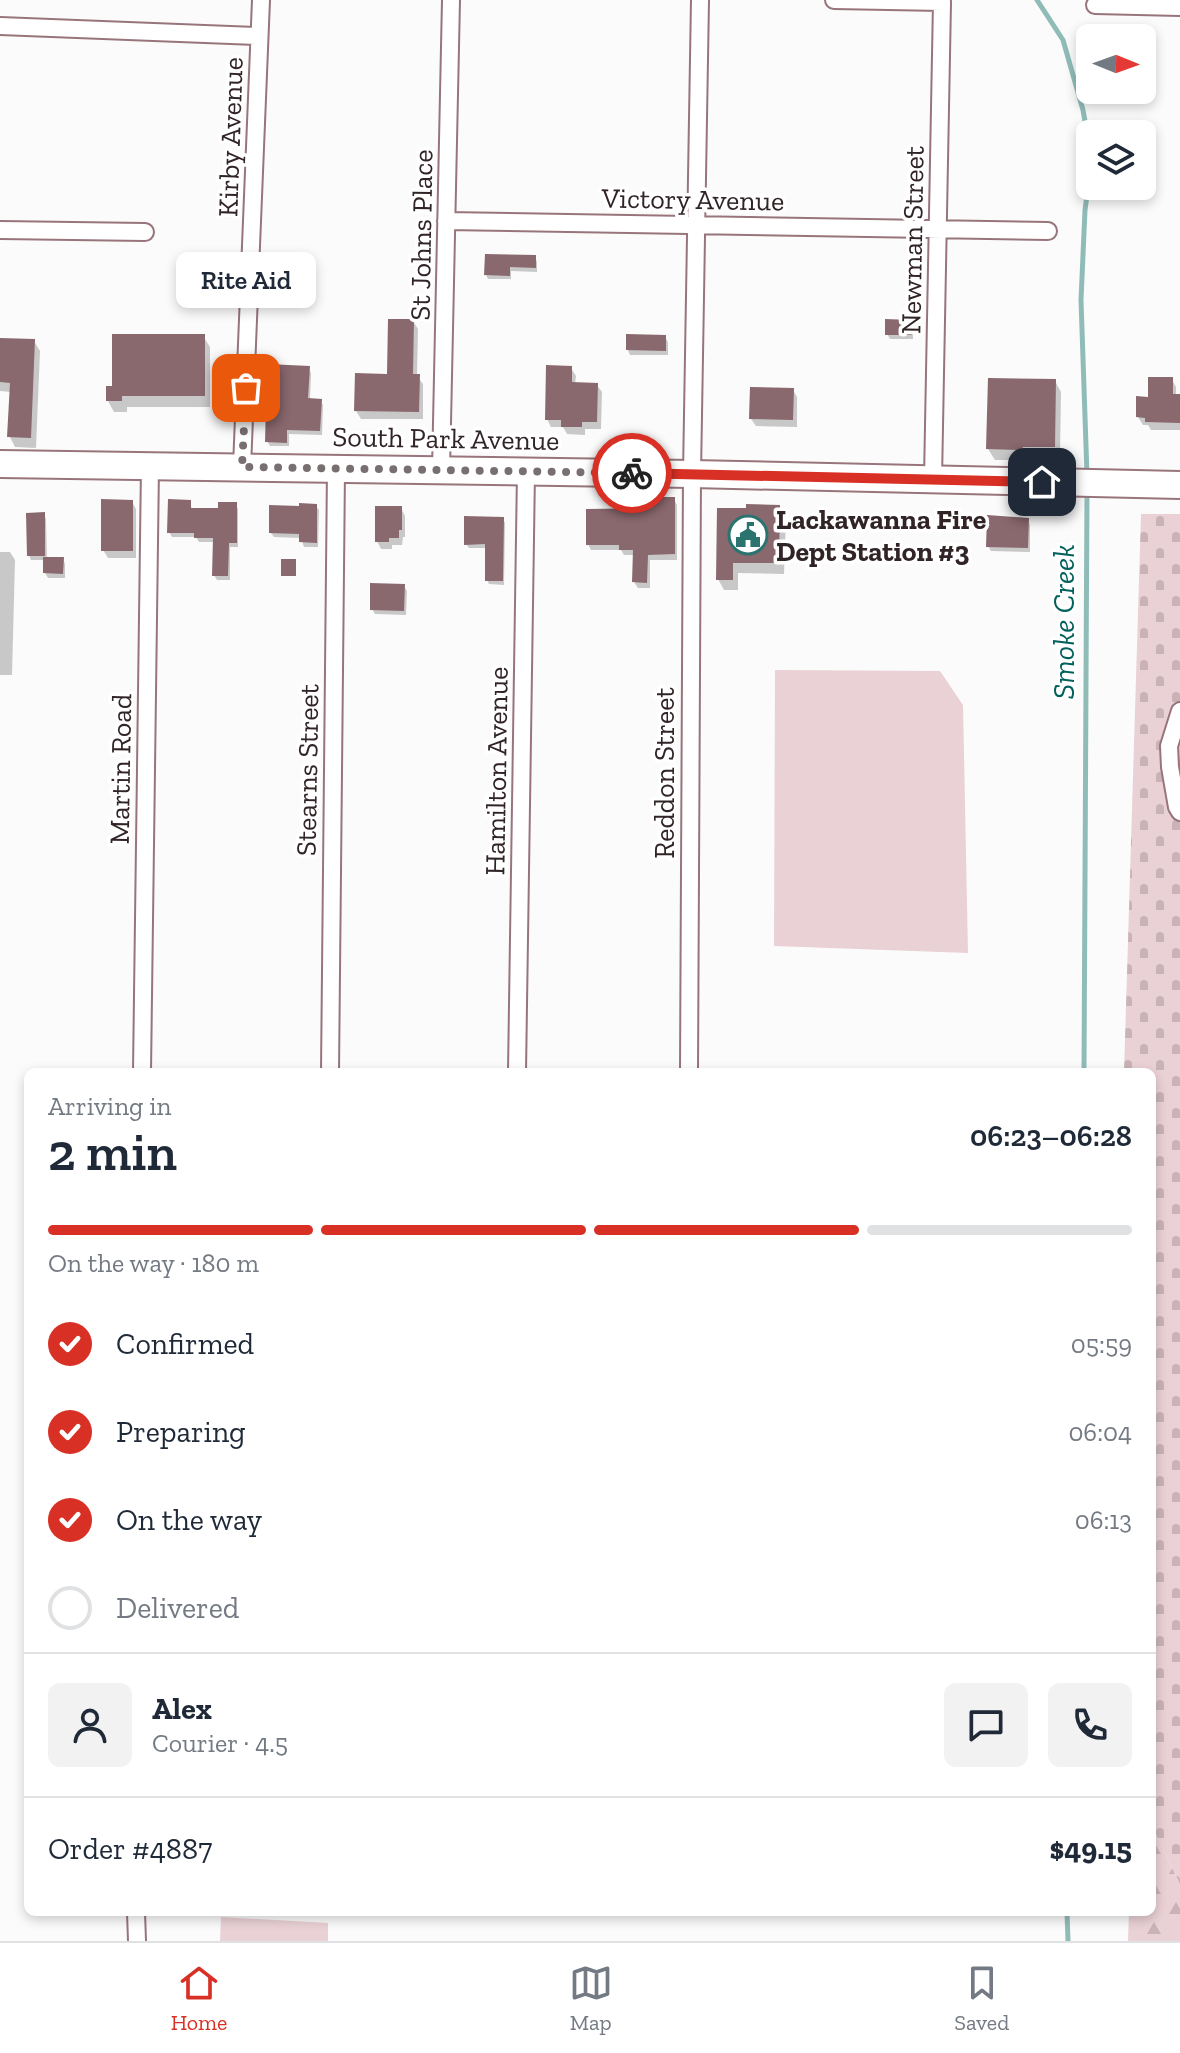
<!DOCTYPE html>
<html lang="en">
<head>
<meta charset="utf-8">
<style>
	:root { --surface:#fff; --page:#f2f2f3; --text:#1f2937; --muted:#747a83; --line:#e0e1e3; --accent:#d93025 }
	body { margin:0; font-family:"Zilla Slab",serif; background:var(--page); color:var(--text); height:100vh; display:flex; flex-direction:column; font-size:30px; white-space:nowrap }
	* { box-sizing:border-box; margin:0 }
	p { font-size:26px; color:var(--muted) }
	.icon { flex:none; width:44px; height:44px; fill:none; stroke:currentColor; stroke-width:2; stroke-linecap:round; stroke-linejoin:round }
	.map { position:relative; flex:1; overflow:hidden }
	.sheet { position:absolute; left:24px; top:1068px; width:1132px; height:848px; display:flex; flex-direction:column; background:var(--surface); border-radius:12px; box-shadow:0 4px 12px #0003 }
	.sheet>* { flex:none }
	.needle { width:52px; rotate:91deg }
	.fabs { position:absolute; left:1076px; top:24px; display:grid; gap:16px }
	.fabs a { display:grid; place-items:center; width:80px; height:80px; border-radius:12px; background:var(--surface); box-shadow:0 4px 12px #0003; font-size:40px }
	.pin { position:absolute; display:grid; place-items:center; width:68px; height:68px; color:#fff; margin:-34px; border-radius:16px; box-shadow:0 4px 12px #0006 }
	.courier { position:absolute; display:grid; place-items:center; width:80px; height:80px; margin:-40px; border:6px solid #d93025; border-radius:50%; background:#fff; color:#222; box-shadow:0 2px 10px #0007 }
	.bubble { position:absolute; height:56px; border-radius:12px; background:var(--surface); box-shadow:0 4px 12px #0003; font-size:26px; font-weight:600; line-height:56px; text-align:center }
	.head em { font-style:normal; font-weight:600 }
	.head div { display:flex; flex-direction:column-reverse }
	.head { display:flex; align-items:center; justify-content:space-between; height:136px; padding:0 24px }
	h1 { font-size:52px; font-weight:600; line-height:60px }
	.bar { display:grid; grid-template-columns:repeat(4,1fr); gap:12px 8px; align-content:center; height:96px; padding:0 24px }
	.bar i { height:10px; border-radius:6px; background:var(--line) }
	.bar .current { background:var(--accent) }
	.bar p { grid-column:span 4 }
	.line { display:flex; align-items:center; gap:20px; padding:0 24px; border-top:2px solid var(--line) }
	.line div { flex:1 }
	.round { display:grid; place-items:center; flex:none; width:84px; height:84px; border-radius:12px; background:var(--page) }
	ol { padding:0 24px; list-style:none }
	li { display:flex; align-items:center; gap:24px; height:88px }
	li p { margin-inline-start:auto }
	li .icon { padding:8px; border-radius:50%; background:var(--accent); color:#fff; stroke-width:4 }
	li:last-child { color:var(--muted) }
	li i { width:44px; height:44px; border:4px solid var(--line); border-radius:50% }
	.tabs { display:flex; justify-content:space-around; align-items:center; height:112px; border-top:2px solid var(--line); background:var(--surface); font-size:22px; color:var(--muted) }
	.tabs a { display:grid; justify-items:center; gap:4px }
	.tabs .current { color:var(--accent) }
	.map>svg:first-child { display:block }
	.green { fill:#ead1d5 }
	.forest { fill:url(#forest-firs) }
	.cemetery { fill:url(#cemetery-stones) }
	.shadow { fill:#0003 }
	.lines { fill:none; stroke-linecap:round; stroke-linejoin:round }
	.stream { stroke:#90bcb8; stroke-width:5 }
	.building { fill:#89686e }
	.minor-casing { stroke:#97757b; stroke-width:20 }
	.primary-casing { stroke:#97757b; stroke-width:30 }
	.minor { stroke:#fff; stroke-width:16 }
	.primary { stroke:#fff; stroke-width:26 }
	.done { stroke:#786f71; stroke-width:8; stroke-dasharray:0 14.4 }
	.route { stroke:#d93025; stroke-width:10 }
	.labels { text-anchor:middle; stroke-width:7; stroke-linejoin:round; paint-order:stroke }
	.street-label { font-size:28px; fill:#312426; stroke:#fff }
	.poi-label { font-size:28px; font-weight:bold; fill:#312426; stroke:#fff; text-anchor:start }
	.water-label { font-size:30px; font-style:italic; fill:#02615d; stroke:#fff }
</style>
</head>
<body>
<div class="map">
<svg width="1180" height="1941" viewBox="0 0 1180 1941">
	<defs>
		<pattern id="forest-firs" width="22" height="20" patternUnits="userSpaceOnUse" patternTransform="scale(2)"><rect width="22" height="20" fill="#ead1d5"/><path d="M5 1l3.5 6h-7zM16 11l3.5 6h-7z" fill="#c9b3b7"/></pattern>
		<pattern id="cemetery-stones" width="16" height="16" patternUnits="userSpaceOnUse" patternTransform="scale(2)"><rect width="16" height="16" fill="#ead1d5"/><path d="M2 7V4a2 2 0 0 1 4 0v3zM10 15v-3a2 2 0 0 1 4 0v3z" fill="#c9b3b7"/></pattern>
	</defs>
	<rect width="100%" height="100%" fill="#fbfbfb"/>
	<!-- green -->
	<path class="green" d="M775,670L940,671L963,705L968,953L774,946Z
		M221,1917L328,1923V1941H220Z"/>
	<!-- forest -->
	<path class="forest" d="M1152,1826L1180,1884V1941H1128L1129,1912H1152Z"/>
	<!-- cemetery -->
	<path class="cemetery" d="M1141,514H1180V1884L1152,1826V1072H1124Z"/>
	<!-- shadow -->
	<path class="shadow" d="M535,257L537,262V272L511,271V279H488L486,275Z
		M413,321L418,329L417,376L423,384V419H361L356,411L389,376Z
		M910,322L913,327V339H890L887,334Z
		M203,336L210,347V407H127V412H114L108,401L114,388Z
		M665,337L668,342V355H630L628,350Z
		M0,340L34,341L40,351L36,448L15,447L10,437L11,392L0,391Z
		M308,368L311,373L310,400L320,401L323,405L322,435L289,434V446H270L267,441Z
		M571,368L576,376L575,384L597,385L602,392L601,429H585V435L567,434L563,427H551L547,419Z
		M1172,379L1176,387V396L1180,398V430H1151L1148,425H1143L1138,417L1150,399Z
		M1055,381L1061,392L1060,457H1028V460H995L988,449Z
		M793,390L797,397V427L756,426L751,419Z
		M674,499L677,505V560H650V588H638L634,582L635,555H624L621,550H591L588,544Z
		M132,502L136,509V558H108L103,550Z
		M190,502L192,510H220L236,504L238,509V547H230V580H217L214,575L215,542H199L196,537H172L169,532Z
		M316,506L319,510L318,547H304L301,538L274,537L271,533Z
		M779,507L786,518L784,574L738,573V590H724L718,579Z
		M401,508L405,516V537H403L402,545H392V549H381L377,541Z
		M44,514L46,519L47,559H63L65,564V578H48L45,573V560H31L29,555Z
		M503,519L505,523L504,585L489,584L487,580V548H469L466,544Z
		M1028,520L1030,525V552L991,551L988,546Z
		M0,552H10L15,560L12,675H0Z
		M404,586L407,591L406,615L375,614L372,609Z"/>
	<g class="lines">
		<!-- stream -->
		<path class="stream" d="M1037,0L1063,40L1083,110L1090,149
			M1087,475L1081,300L1085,210L1090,173
			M1084,1072L1087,489
			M1067,1912L1068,1941"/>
	</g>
	<!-- building -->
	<path class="building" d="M485,254L536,255V268L510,267V276L484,275Z
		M388,319H414L413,374H420L419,412L354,411L355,373L387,374Z
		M885,319L912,320V335H885Z
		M112,334H205V396H122V401H106V386H112Z
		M626,334L666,335V351L626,350Z
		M0,338L35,339L31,438L7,437L10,383L0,382Z
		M267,364L310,366L308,398L322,399L320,431L287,430V443L265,442Z
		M546,365L572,366V382L598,383L597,422H582V427H561V420H545Z
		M1148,377H1173V394H1180V423L1145,422V418L1136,417V396L1148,397Z
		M988,378L1056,379L1055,447H1023L1022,450L986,449Z
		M750,387L794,388L793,420L749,419Z
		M652,497H675V554L648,555L647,583L632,582L633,550H619V545H586V509L652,508Z
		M101,499L133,500V551H101Z
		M168,499L191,500V508H218V502H237V543H229L228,576H212L213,538H194V533H167Z
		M299,503L317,504V543L299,542V534L269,533V505L299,506Z
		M746,504L780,505L779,563H733V580H716L717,508H746Z
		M375,506H402V530H399V538H389V542H375Z
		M45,512V556H27L26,513Z
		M987,515L1029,518L1028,548L986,547Z
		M464,516L504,517L503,581H485V544L464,545Z
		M43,557H64L63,574L43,573Z
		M281,559H296V576H281Z
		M370,583L405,584L404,611L370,610Z"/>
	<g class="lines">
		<defs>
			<path id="minor" d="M834,0L942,2L933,479
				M1095,5L1180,7
				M0,26L259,36
				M446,221L1048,231
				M0,230L145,232
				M242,467L261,0
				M441,470L451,0
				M1180,711L1169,746L1170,767L1177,807L1180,812
				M142,1072L150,466
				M330,1072L336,469
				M517,1072L526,471
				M689,1072L692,474L700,0
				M136,1912L137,1941"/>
			<path id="primary" d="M0,464L692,474L1180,485"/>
		</defs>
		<!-- minor casing -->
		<use href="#minor" class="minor-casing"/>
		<!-- primary casing -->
		<use href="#primary" class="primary-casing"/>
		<!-- minor -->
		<use href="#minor" class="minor"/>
		<!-- primary -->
		<use href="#primary" class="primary"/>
	</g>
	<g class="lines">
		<!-- done -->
		<path class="done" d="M246,388L242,467L632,473"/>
		<!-- route -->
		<path class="route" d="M632,473L1042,482"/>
	</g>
	<!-- icons -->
	<defs>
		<symbol id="civic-ring" viewBox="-11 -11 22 22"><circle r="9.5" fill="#fff" stroke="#2a736f" stroke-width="1.5"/><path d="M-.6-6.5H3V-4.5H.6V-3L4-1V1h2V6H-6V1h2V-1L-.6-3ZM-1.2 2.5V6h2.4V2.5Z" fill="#2a736f"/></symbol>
	</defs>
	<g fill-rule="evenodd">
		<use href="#civic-ring" x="726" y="513" width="44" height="44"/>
	</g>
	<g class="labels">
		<!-- street labels -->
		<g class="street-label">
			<text transform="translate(230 137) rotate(-88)" y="10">Kirby Avenue</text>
			<text transform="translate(693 199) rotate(1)" y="10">Victory Avenue</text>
			<text transform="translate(421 235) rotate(-89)" y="10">St Johns Place</text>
			<text transform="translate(912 240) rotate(-89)" y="10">Newman Street</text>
			<text transform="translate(446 438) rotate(1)" y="10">South Park Avenue</text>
			<text transform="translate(120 769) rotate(-89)" y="10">Martin Road</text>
			<text transform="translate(307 770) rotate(-89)" y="10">Stearns Street</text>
			<text transform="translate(496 771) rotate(-89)" y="10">Hamilton Avenue</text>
			<text transform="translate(664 773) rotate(-90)" y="10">Reddon Street</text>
		</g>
		<!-- poi labels -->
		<g class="poi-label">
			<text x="776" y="529">Lackawanna Fire<tspan x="776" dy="32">Dept Station #3</tspan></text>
		</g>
		<!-- water labels -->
		<g class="water-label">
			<text transform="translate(1064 622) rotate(-90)" y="10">Smoke Creek</text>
		</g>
	</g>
</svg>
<div class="fabs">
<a><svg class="needle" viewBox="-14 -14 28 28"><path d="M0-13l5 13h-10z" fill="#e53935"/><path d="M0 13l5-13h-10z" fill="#747a83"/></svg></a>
<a><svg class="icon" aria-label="layers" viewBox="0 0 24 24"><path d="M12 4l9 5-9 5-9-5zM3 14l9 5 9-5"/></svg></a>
</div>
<div class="pin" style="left:246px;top:388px;background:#ea580c"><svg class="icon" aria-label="bag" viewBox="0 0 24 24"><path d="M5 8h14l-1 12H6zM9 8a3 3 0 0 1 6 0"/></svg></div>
<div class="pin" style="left:1042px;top:482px;background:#1f2937"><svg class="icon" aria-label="home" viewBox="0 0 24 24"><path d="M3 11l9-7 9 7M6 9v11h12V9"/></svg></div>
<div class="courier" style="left:632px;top:473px"><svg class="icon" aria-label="bike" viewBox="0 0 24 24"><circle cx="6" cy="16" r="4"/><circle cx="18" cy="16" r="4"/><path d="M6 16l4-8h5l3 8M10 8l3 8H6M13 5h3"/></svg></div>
<div class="bubble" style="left:176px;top:252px;width:140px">Rite Aid</div>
<section class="sheet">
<div class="head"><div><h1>2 min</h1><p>Arriving in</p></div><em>06:23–06:28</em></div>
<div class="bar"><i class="current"></i><i class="current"></i><i class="current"></i><i></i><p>On the way · 180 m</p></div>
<ol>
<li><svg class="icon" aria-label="check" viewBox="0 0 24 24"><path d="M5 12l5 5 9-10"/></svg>Confirmed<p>05:59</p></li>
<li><svg class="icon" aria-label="check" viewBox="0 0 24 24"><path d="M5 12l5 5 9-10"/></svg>Preparing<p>06:04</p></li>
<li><svg class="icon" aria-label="check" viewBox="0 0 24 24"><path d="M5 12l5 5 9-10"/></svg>On the way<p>06:13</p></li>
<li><i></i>Delivered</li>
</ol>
<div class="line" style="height:144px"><a class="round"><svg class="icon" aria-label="person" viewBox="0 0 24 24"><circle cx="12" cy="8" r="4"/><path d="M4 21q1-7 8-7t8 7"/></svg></a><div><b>Alex</b><p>Courier · 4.5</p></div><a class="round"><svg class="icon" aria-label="chat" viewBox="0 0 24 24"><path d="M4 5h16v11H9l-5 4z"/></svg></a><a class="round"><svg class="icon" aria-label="phone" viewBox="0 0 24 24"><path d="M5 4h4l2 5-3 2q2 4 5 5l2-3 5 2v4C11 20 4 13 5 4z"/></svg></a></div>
<div class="line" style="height:104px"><div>Order #4887</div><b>$49.15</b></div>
</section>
</div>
<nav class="tabs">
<a class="current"><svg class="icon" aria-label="home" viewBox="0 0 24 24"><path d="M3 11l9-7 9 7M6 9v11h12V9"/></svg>Home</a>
<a><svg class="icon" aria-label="map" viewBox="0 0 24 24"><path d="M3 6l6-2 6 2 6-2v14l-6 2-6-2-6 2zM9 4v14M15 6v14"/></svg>Map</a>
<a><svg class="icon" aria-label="saved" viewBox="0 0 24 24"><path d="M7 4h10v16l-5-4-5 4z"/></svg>Saved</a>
</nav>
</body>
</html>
